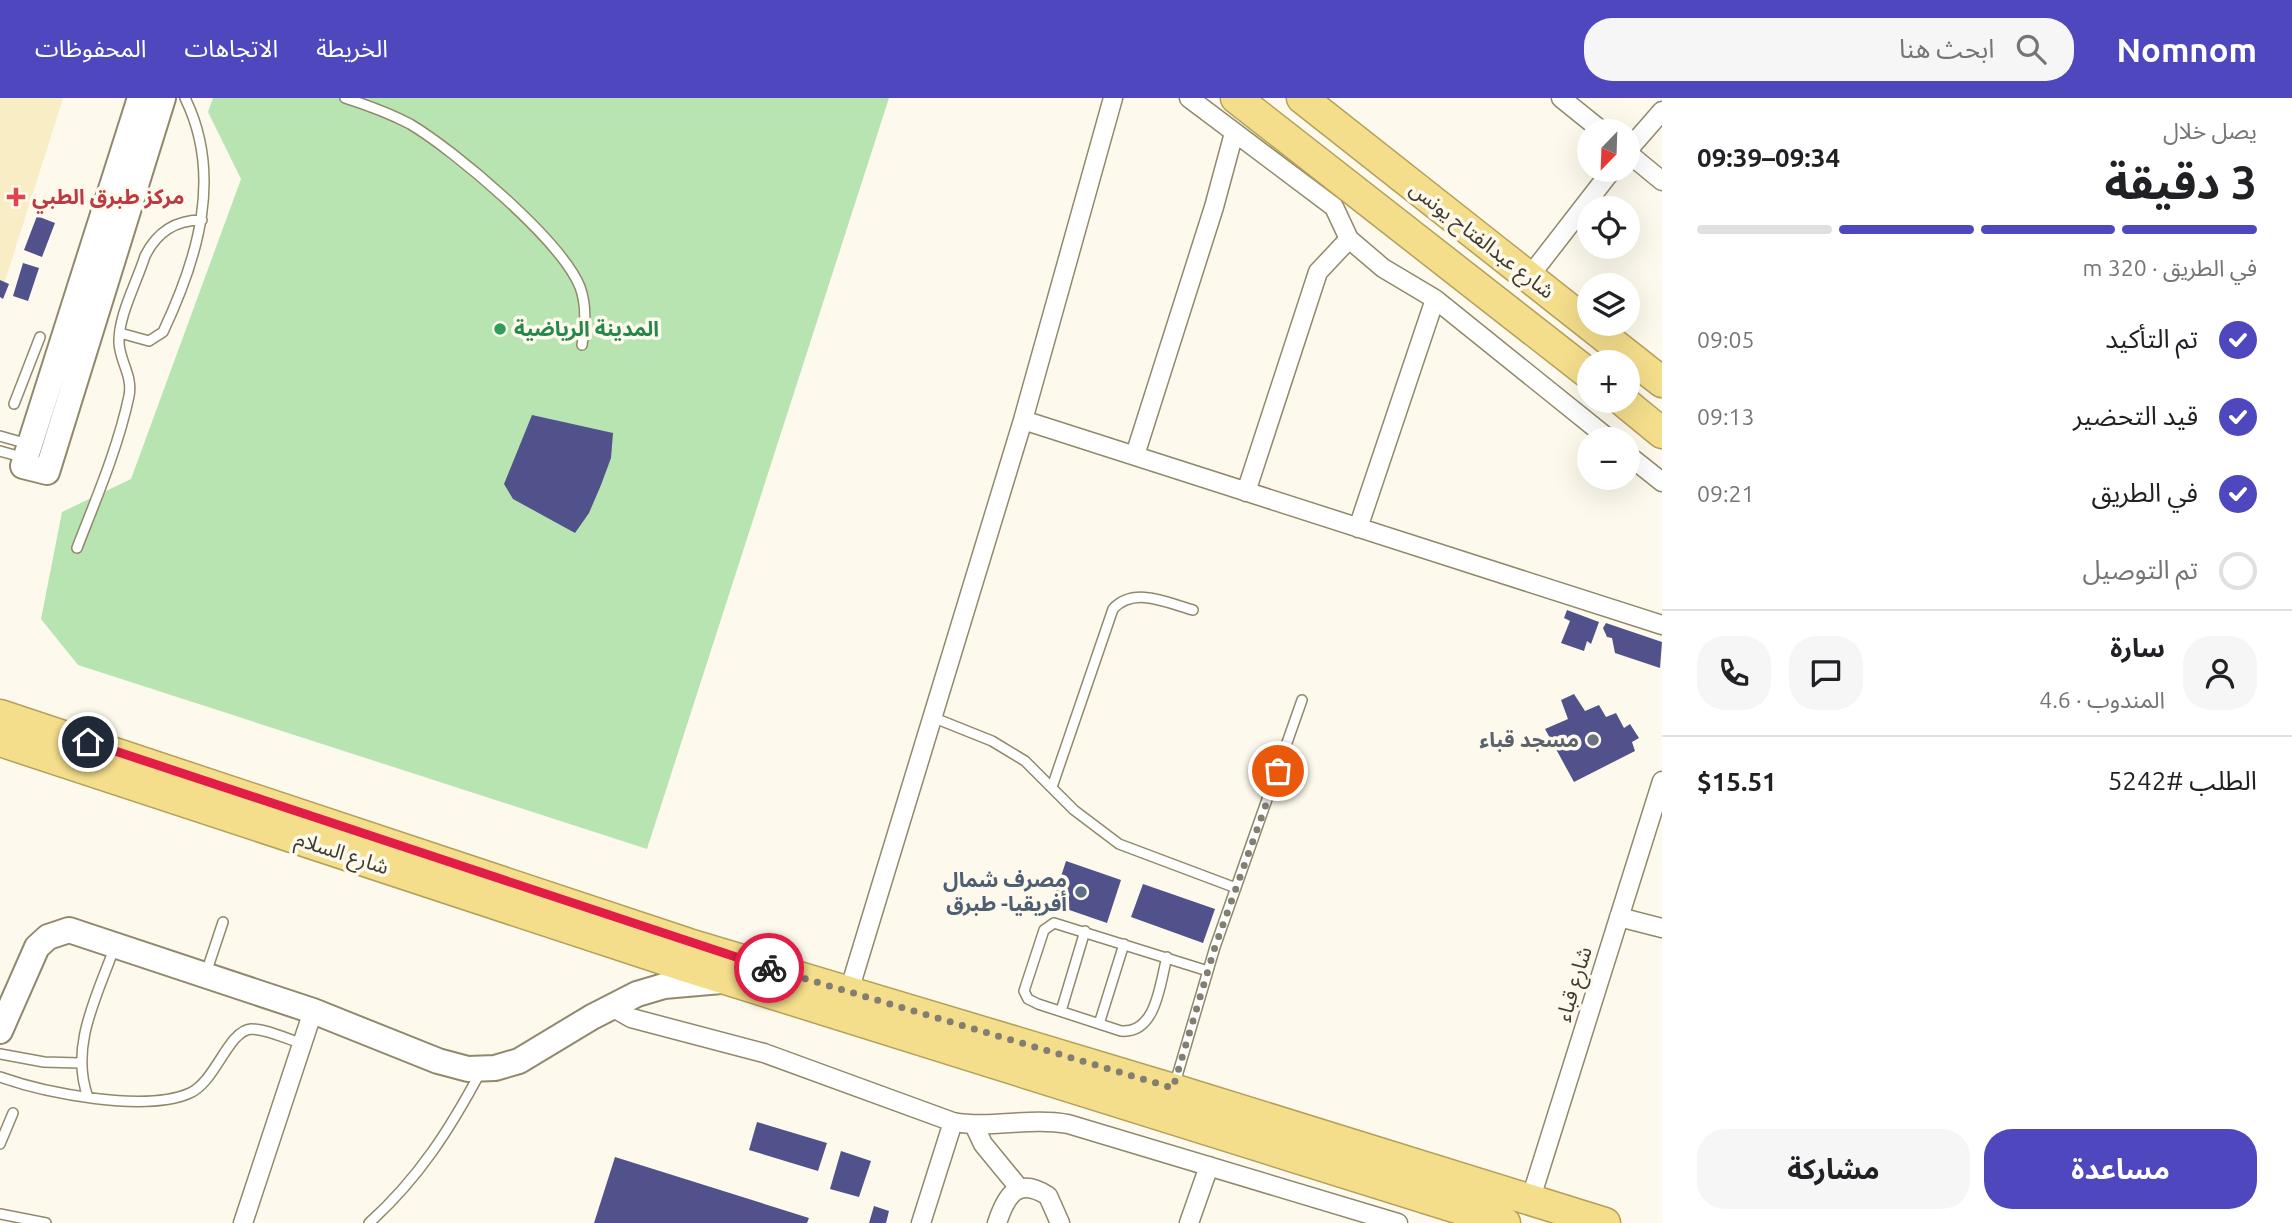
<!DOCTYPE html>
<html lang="ar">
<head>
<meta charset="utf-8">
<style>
	:root { --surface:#fff; --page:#f6f6f6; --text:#202124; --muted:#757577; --line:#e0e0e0; --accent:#4e47be }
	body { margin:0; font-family:Ubuntu,"Noto Sans Arabic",sans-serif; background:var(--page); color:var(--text); direction:rtl; height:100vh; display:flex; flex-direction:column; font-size:26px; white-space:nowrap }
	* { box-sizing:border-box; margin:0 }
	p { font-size:23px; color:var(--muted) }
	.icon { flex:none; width:38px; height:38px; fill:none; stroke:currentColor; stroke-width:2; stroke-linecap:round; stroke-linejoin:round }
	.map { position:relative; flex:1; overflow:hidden; direction:ltr }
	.sheet { display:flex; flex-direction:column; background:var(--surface); width:630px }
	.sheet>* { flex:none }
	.needle { width:46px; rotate:203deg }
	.controls { position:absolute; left:1577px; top:21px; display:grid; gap:14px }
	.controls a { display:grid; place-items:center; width:63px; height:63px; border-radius:50%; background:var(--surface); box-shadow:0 7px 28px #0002; font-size:35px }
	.pin { position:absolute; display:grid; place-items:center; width:60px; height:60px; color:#fff; margin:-30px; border:4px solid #fff; border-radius:50%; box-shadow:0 2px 7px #0007 }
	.courier { position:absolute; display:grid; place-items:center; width:70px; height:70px; margin:-35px; border:5px solid #e11d48; border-radius:50%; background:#fff; color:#222; box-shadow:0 2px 9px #0007 }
	.head em { font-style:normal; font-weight:700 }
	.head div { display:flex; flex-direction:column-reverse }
	.head { display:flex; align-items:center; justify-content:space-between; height:119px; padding:0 35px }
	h1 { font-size:46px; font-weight:700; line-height:52px }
	.bar { display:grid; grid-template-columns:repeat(4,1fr); gap:10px 7px; align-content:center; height:84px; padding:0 35px }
	.bar i { height:9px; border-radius:5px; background:var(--line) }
	.bar .current { background:var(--accent) }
	.bar p { grid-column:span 4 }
	.line { display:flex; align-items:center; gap:18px; padding:0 35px; border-top:2px solid var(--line) }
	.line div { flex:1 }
	.round { display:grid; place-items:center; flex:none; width:74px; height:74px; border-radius:28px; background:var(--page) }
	ol { padding:0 35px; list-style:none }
	li { display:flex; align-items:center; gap:21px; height:77px }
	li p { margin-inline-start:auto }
	li .icon { padding:7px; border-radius:50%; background:var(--accent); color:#fff; stroke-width:4 }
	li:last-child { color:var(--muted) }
	li i { width:38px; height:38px; border:4px solid var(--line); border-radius:50% }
	.cta { display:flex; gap:14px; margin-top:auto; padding:14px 35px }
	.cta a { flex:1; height:80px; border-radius:28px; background:var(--accent); color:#fff; font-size:28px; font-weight:700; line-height:80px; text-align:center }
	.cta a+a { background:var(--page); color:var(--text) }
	header { display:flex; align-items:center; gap:42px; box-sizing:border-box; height:98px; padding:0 35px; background:var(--accent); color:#fff }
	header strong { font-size:33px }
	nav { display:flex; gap:38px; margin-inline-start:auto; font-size:24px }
	.search { width:490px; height:63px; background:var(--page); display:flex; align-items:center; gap:18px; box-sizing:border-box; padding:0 24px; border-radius:28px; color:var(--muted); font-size:26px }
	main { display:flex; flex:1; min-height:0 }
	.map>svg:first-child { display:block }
	.built { fill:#f8edc5 }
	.green { fill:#b8e4b1 }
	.building { fill:#51528c }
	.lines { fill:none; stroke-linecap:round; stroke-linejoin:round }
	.service-casing { stroke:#91896b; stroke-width:12 }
	.minor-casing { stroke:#91896b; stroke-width:21 }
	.secondary-casing { stroke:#91896b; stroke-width:28 }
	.trunk-casing { stroke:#b3a059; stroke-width:33 }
	.service { stroke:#fff; stroke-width:9 }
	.minor { stroke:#fff; stroke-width:18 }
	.secondary { stroke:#fff; stroke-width:24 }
	.trunk { stroke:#f4de8c; stroke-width:30 }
	.done { stroke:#827e72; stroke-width:7; stroke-dasharray:0 12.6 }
	.route { stroke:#e11d48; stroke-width:9 }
	.health-dot { fill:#e0444e; stroke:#fdfaed; stroke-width:2.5 }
	.leisure-dot { fill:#2e9e5b; stroke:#fdfaed; stroke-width:2.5 }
	.worship-dot { fill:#6b7280; stroke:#fdfaed; stroke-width:2.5 }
	.service-dot { fill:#5c6f8a; stroke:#fdfaed; stroke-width:2.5 }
	.labels { text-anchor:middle; stroke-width:7; stroke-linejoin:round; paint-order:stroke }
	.health-label { font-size:21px; font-weight:bold; fill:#be3a42; stroke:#fdfaed; text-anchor:start }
	.street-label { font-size:21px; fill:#3f3c2f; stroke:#fdfaed }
	.leisure-label { font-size:21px; font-weight:bold; fill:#27864d; stroke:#fdfaed; text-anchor:start }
	.worship-label { font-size:21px; font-weight:bold; fill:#5b616d; stroke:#fdfaed; text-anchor:end }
	.service-label { font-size:21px; font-weight:bold; fill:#4e5e75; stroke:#fdfaed; text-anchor:end }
</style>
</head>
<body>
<header>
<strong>Nomnom</strong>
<div class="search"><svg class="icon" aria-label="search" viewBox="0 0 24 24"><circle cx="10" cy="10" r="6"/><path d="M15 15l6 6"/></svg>ابحث هنا</div>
<nav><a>الخريطة</a><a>الاتجاهات</a><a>المحفوظات</a></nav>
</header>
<main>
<section class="sheet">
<div class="head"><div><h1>3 دقيقة</h1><p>يصل خلال</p></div><em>09:34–09:39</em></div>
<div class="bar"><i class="current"></i><i class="current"></i><i class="current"></i><i></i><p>في الطريق · 320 m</p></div>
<ol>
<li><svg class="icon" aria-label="check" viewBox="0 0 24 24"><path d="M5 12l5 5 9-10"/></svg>تم التأكيد<p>09:05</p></li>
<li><svg class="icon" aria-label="check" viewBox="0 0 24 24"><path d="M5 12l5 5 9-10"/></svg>قيد التحضير<p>09:13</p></li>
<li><svg class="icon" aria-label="check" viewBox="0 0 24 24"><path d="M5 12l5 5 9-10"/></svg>في الطريق<p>09:21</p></li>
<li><i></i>تم التوصيل</li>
</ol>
<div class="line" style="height:126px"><a class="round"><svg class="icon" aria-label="person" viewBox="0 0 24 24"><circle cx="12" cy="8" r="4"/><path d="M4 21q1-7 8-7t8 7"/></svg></a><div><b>سارة</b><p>المندوب · 4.6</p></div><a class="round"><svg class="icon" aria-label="chat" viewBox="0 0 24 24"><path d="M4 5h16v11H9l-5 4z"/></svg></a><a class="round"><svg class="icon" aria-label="phone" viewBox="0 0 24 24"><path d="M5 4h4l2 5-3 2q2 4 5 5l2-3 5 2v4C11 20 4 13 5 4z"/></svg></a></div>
<div class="line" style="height:91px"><div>الطلب #5242</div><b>$15.51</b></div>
<div class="cta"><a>مساعدة</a><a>مشاركة</a></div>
</section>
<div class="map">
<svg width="1662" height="1125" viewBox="0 0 1662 1125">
	<rect width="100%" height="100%" fill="#fdfaed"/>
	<!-- built -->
	<path class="built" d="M0,0H63L0,199Z"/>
	<!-- green -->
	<path class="green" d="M213,0H889L647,751L78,567L41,521L62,414L131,381L241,81L208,14Z"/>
	<!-- building -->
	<path class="building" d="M37,118L55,125L42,159L24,152Z
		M23,165L39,170L28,203L13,198Z
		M0,182L9,186L3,201L0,199Z
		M532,317L613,335L611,360L601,387L589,415L575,435L513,401L504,386Z
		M1567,512L1599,524L1591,546L1587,543L1584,553L1561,545L1570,523L1564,520Z
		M1606,525L1662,544L1660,570L1615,555L1612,540L1607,539L1603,530Z
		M1574,596L1585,613L1599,607L1606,619L1616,615L1624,630L1630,626L1639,640L1632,644L1635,653L1574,684L1545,631L1568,621L1561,602Z
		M1066,763L1121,782L1107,825L1052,806Z
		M1143,786L1215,811L1203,845L1131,819Z
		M757,1024L827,1045L818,1073L749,1052Z
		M841,1053L871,1063L859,1099L830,1091Z
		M615,1059L809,1120L807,1125H594Z
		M874,1108L889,1113L886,1125H869Z"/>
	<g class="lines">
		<defs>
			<path id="service" d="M345,0C367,7 389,15 410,26C454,52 561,142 580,189C587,208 585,228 582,247
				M120,235L149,243L163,234C198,160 223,77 185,0
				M14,306L40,239
				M0,338L28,346
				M0,353L25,360
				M77,450C96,401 118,350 129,298C133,278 120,264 119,245C118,218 137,184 145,158C157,134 175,122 202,122
				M932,619L992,643L1025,663L1074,712L1119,746L1236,790
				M1052,689L1113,511C1134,488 1168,505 1193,512
				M1167,859C1160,884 1157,936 1121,933L1038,906L1028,901L1024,893L1044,832L1054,825L1208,873
				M206,875L223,824
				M1061,913L1085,833
				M1099,926L1124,846
				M0,956L44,964L79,965
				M0,979C45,995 145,1015 190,995C216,983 228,933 251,931C267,931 287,941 303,946
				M1175,985L1215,849L1302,602
				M88,999C69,948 98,896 115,848
				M0,1046L13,1015
				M0,1116L46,1125
				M369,1125C419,1080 450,1031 481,973"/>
			<path id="minor" d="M1189,0L1334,109L1349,141L1383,170L1435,201L1609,341
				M1561,0L1602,33
				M1628,52L1662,13
				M1628,55L1662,83
				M1529,179L1612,72
				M1023,322L1662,527
				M1135,357L1214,109L1234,35
				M1628,357L1662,384
				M1246,394L1318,174L1349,141
				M1358,430L1435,201
				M1619,819L1662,830
				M849,893L1023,322L1113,0
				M610,908L631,920L764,955L953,1024C991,1031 1029,1019 1068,1026L1398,1125
				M974,1027L983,1046L1020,1091
				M1530,1103L1662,683
				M243,1125L313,913
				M921,1125L953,1024
				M997,1125C1006,1098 1017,1078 1048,1098L1060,1125
				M1189,1125L1209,1068"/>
			<path id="secondary" d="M140,0L23,368L47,374L163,0
				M0,933L37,849L48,839L69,832L313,913L438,963L468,971L495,970L519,963L592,919L637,896L664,888L721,883"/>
			<path id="trunk" d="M1236,0L1589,276
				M1302,0L1662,284
				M1623,303L1662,335
				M0,617L689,846L1173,991L1605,1125
				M0,643L684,868L1505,1125"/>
		</defs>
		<!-- service casing -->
		<use href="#service" class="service-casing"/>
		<!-- minor casing -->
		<use href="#minor" class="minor-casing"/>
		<!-- secondary casing -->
		<use href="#secondary" class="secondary-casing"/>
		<!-- trunk casing -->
		<use href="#trunk" class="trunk-casing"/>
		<!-- service -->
		<use href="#service" class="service"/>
		<!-- minor -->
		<use href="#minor" class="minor"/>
		<!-- secondary -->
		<use href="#secondary" class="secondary"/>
		<!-- trunk -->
		<use href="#trunk" class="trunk"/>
	</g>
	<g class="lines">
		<!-- done -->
		<path class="done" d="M769,870L1173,990L1215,849L1278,673"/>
		<!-- route -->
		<path class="route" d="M88,644L769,870"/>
	</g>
	<!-- markers -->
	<path class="health-dot" d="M12.5 88.5h7v7h7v7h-7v7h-7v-7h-7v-7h7z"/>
	<circle class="leisure-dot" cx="500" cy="231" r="7"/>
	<circle class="worship-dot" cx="1593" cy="642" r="7"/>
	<circle class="service-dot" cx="1081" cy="794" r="7"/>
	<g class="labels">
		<!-- health labels -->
		<g class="health-label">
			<text x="32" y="106">مركز طبرق الطبي</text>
		</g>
		<!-- street labels -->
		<g class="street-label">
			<text transform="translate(1482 142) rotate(38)" y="7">شارع عبدالفتاح يونس</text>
			<text transform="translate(342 755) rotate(18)" y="7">شارع السلام</text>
			<text transform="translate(1574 886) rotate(-73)" y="7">شارع قباء</text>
		</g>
		<!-- leisure labels -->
		<g class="leisure-label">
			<text x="514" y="238">المدينة الرياضية</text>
		</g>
		<!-- worship labels -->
		<g class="worship-label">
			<text x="1579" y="649">مسجد قباء</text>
		</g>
		<!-- service labels -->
		<g class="service-label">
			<text x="1067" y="789">مصرف شمال<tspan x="1067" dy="24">أفريقيا- طبرق</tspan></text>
		</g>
	</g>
</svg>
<div class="controls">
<a><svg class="needle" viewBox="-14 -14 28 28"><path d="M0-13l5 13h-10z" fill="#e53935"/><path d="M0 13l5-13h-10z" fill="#757577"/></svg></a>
<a><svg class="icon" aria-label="locate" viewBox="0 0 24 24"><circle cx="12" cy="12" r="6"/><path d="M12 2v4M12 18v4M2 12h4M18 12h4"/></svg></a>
<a><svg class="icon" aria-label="layers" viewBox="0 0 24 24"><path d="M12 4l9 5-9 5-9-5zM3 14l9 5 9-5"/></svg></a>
<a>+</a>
<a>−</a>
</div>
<div class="pin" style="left:1278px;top:673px;background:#ea580c"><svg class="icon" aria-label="bag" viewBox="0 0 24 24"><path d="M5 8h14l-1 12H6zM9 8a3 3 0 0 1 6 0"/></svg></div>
<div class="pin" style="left:88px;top:644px;background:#1f2937"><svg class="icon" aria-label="home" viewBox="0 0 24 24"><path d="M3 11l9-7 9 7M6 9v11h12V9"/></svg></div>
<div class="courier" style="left:769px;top:870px"><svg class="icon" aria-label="bike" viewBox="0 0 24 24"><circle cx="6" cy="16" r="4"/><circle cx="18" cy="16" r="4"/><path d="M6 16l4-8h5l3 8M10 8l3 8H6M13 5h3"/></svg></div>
</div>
</main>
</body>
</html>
